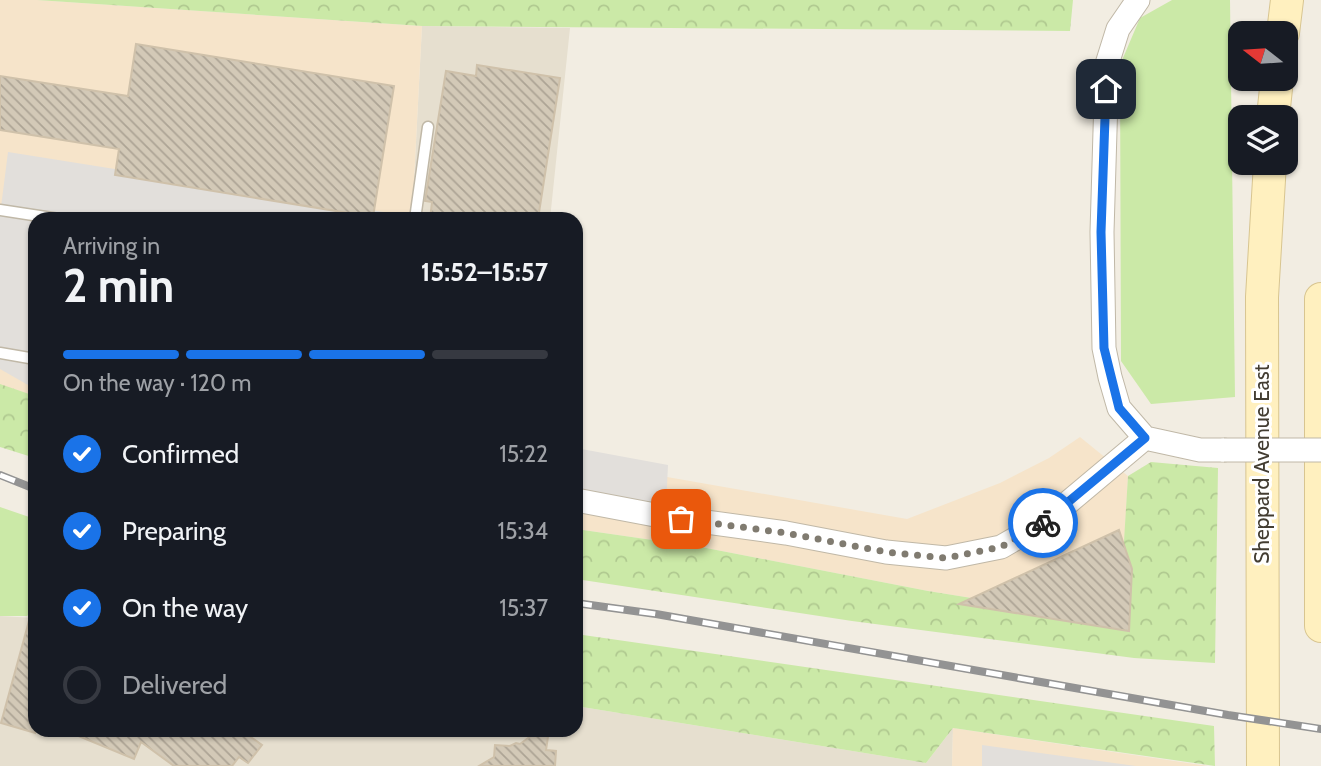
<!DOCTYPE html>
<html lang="en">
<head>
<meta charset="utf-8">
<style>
	:root { --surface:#171b24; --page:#20242c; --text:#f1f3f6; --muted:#9ea1a6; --line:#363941; --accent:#1a73e8 }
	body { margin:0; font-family:Cabin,sans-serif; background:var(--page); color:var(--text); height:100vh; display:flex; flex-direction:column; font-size:26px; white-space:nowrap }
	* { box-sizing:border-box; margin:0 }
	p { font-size:23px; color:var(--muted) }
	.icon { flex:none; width:38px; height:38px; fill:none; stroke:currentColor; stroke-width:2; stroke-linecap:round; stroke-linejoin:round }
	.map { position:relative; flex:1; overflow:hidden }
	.panel { position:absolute; left:28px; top:212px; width:555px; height:525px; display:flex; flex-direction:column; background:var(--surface); border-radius:21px; box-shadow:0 2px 5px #0004 }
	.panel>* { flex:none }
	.needle { width:46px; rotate:287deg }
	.controls { position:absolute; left:1228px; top:21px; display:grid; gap:14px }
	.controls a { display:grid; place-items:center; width:70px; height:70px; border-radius:14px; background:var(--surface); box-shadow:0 2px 5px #0004; font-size:35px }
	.pin { position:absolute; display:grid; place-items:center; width:60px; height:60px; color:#fff; margin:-30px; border-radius:14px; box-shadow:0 4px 10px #0006 }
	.courier { position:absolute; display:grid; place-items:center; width:70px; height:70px; margin:-35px; border:5px solid #1a73e8; border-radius:50%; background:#fff; color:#222; box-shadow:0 2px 9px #0007 }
	.overview em { font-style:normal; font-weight:700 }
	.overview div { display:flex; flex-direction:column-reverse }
	.overview { display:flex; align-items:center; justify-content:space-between; height:119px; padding:0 35px }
	h1 { font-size:46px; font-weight:700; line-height:52px }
	.bar { display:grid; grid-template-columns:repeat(4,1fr); gap:10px 7px; align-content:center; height:84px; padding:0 35px }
	.bar i { height:9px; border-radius:5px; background:var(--line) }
	.bar .selected { background:var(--accent) }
	.bar p { grid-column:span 4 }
	ol { padding:0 35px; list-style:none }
	li { display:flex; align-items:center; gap:21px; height:77px }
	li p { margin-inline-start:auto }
	li .icon { padding:7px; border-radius:50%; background:var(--accent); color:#fff; stroke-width:4 }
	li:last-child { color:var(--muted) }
	li i { width:38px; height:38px; border:4px solid var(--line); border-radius:50% }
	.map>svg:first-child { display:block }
	.residential { fill:#e6dfcf }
	.commercial { fill:#f6e4ca }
	.forest { fill:url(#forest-crowns) }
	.green { fill:#cbe9a7 }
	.parking { fill:#e2dfdb }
	.building { fill:url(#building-back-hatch); stroke:#cfc1aa; stroke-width:2 }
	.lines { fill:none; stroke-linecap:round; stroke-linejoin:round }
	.lane-casing { stroke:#c0b8a7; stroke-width:13 }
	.street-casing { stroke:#c0b8a7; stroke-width:25 }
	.secondary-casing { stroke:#d8c590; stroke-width:34 }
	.lane { stroke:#fff; stroke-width:10 }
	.street { stroke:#fff; stroke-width:23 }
	.secondary { stroke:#fff0bf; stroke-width:32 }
	.rail-casing { stroke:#939393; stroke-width:8 }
	.rail { stroke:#fff; stroke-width:5; stroke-dasharray:16; stroke-linecap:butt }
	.street-bridge-casing { stroke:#c0b8a7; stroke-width:25; stroke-linecap:butt }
	.street-bridge { stroke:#fff; stroke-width:23 }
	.done { stroke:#807b70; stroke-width:7; stroke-dasharray:0 12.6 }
	.route { stroke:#1a73e8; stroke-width:9 }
	.labels { text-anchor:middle; stroke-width:6; stroke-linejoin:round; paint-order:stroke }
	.street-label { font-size:21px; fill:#433d32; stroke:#fff }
</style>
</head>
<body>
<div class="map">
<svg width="1321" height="766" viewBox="0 0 1321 766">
	<defs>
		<pattern id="forest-crowns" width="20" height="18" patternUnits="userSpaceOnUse" patternTransform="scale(1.75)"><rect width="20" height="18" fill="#cbe9a7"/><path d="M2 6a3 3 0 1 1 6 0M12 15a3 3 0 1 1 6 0" fill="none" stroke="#b0c990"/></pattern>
		<pattern id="building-back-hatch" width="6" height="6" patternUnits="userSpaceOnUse" patternTransform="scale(1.75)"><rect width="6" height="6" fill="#d3c9b7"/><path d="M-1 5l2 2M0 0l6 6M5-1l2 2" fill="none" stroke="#ada495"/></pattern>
	</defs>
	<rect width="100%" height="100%" fill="#f2ede2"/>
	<!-- residential -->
	<path class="residential" d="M422,26L570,28L550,219H412Z
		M0,616L35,618V730H576V706L926,763L953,728L952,766H0Z"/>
	<!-- commercial -->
	<path class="commercial" d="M0,0H37L422,26L412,219H35V396L0,385Z
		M1080,437L1128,476L1120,622L928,591L701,547L576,529V461L907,519L1000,483L1049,458Z
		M953,728L1208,766H952Z"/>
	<!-- forest -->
	<path class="forest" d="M37,0H1073L1070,31L422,26Z
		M0,384L35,396V458L0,447Z
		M1151,462L1218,468L1215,663L1134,658L852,621L576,579V529L701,547L928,591L1119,622L1128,476Z
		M576,634L1214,726L1215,766L953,728L926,763L576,706Z"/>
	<!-- green -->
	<path class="green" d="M1172,0H1230L1235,397L1151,404L1121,361L1120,65L1140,18Z
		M0,507L35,519V610L27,616H0Z"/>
	<!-- parking -->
	<path class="parking" d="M8,152L415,217L414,219H35V389L0,369V215Z
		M576,448L668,465L666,506L576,492Z
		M982,745L1136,766H982Z"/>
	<!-- building -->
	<path class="building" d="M136,44L394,86L373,217L115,175L119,149L0,130V76L128,96Z
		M477,65L560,78L538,219H430L432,202L425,201L446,71L476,76Z
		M1119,530L1132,569L1129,631L959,604Z
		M29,621L35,622V733L1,723Z
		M64,730H241L262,745L248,763L239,757L232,766H174L141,742L134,759Z
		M539,730H549L546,750L556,751L555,766H479L494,757L495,745L510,746L516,743L520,744Z"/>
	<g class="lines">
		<defs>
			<path id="lane" d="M0,210L59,219
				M415,219L428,127
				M0,353L35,359"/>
			<path id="street" d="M1138,0L1118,29L1107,64L1102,232L1104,348L1110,377L1119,408L1145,438L1200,450H1224
				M576,500L655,515L786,533L886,552L946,558L1001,547L1046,521L1145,438"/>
			<path id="secondary" d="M1283,33L1287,0
				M1273,117L1277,79
				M1321,299V626
				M1263,766L1262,297L1270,163"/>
		</defs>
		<!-- lane casing -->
		<use href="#lane" class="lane-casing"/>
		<!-- street casing -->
		<use href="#street" class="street-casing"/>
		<!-- secondary casing -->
		<use href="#secondary" class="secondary-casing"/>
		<!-- lane -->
		<use href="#lane" class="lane"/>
		<!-- street -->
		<use href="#street" class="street"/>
		<!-- secondary -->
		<use href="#secondary" class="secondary"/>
		<defs>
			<path id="rail" d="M0,475L35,489
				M576,603L656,614L1228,715L1321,729"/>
		</defs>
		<!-- rail casing -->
		<use href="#rail" class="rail-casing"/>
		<!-- rail -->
		<use href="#rail" class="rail"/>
		<defs>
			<path id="street-bridge" d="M1224,450H1321"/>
		</defs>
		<!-- street-bridge casing -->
		<use href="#street-bridge" class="street-bridge-casing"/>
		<!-- street-bridge -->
		<use href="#street-bridge" class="street-bridge"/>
	</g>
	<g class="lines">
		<!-- done -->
		<path class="done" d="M681,519L786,533L886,552L946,558L1001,547L1043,523"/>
		<!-- route -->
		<path class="route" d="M1043,523L1145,438L1119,408L1104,348L1101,232L1106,89"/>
	</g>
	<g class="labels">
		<!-- street labels -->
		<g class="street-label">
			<text transform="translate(1262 464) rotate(-90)" y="7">Sheppard Avenue East</text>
		</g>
	</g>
</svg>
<div class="controls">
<a><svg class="needle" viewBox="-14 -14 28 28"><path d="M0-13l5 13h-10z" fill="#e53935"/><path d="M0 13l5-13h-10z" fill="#9ea1a6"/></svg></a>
<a><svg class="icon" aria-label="layers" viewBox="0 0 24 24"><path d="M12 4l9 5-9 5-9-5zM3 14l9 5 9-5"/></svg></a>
</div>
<div class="pin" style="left:681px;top:519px;background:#ea580c"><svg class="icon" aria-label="bag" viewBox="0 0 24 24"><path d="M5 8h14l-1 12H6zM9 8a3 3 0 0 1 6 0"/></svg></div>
<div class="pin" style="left:1106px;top:89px;background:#1f2937"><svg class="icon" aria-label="home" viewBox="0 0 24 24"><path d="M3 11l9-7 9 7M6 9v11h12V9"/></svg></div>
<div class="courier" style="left:1043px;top:523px"><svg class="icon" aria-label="bike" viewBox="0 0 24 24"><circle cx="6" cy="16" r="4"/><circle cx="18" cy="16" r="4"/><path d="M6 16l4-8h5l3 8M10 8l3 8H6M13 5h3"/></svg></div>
<section class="panel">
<div class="overview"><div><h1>2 min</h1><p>Arriving in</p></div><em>15:52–15:57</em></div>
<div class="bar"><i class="selected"></i><i class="selected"></i><i class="selected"></i><i></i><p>On the way · 120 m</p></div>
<ol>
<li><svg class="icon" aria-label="check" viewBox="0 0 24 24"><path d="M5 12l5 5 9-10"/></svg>Confirmed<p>15:22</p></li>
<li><svg class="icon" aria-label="check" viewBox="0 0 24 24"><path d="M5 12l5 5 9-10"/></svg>Preparing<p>15:34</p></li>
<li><svg class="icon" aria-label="check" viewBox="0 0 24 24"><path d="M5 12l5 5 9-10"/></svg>On the way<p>15:37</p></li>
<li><i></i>Delivered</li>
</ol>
</section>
</div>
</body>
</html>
